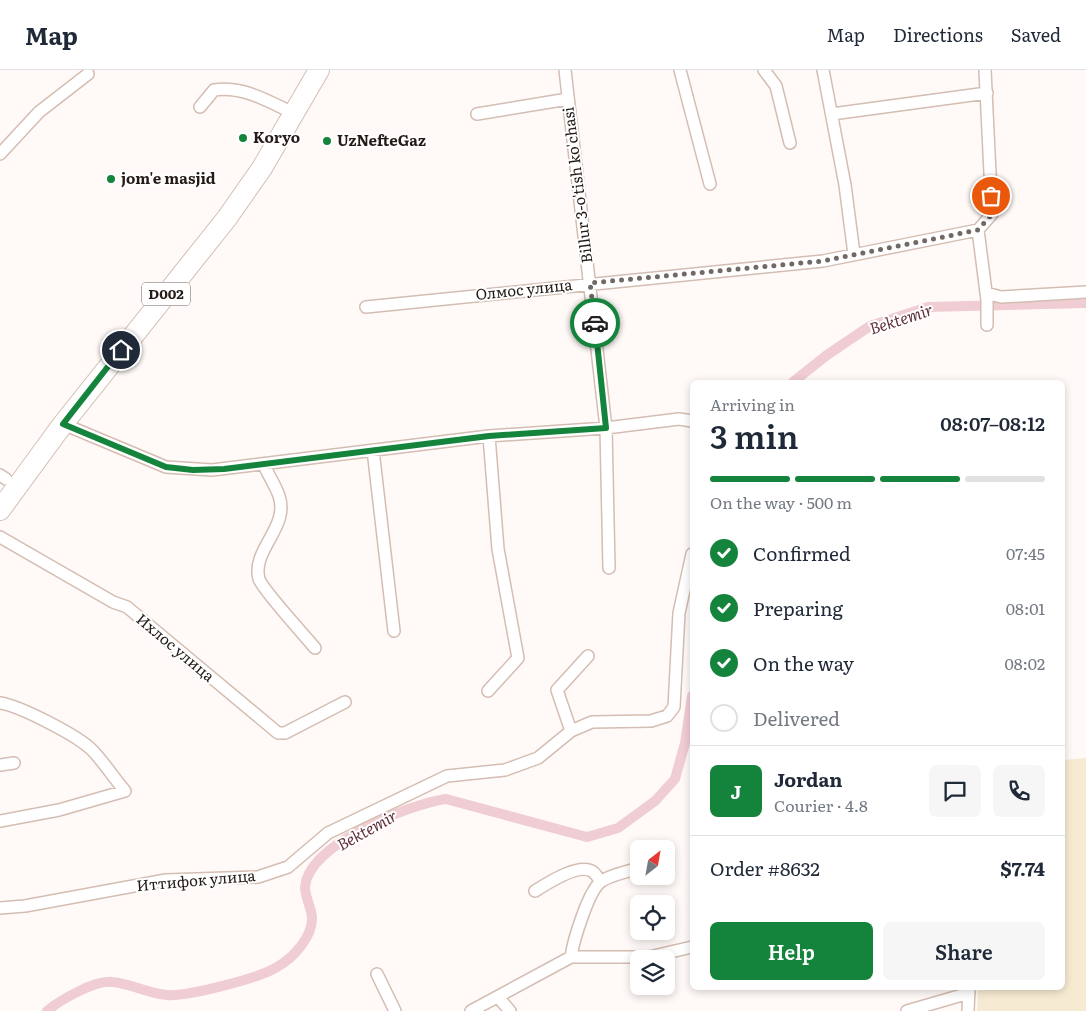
<!DOCTYPE html>
<html lang="en">
<head>
<meta charset="utf-8">
<style>
	:root { --surface:#fff; --page:#f6f6f7; --text:#1f2937; --muted:#747a83; --line:#e0e1e3; --accent:#14843c }
	body { margin:0; font-family:Literata,serif; background:var(--page); color:var(--text); height:100vh; display:flex; flex-direction:column; font-size:19px; white-space:nowrap }
	* { box-sizing:border-box; margin:0 }
	p { font-size:16px; color:var(--muted) }
	.icon { flex:none; width:28px; height:28px; fill:none; stroke:currentColor; stroke-width:2; stroke-linecap:round; stroke-linejoin:round }
	.map { position:relative; flex:1; overflow:hidden }
	.panel { position:absolute; left:690px; top:310px; width:375px; height:610px; display:flex; flex-direction:column; background:var(--surface); border-radius:8px; box-shadow:0 2px 8px #0003 }
	.panel>* { flex:none }
	.needle { width:32px; rotate:31deg }
	.tools { position:absolute; left:630px; top:770px; display:grid; gap:10px }
	.tools a { display:grid; place-items:center; width:45px; height:45px; border-radius:8px; background:var(--surface); box-shadow:0 2px 8px #0003; font-size:25px }
	.pin { position:absolute; display:grid; place-items:center; width:42px; height:42px; color:#fff; margin:-21px; border:2px solid #fff; border-radius:50%; box-shadow:0 1px 5px #0007 }
	.courier { position:absolute; display:grid; place-items:center; width:50px; height:50px; margin:-25px; border:4px solid #14843c; border-radius:50%; background:#fff; color:#222; box-shadow:0 1px 6px #0007 }
	.summary em { font-style:normal; font-weight:600 }
	.summary div { display:flex; flex-direction:column-reverse }
	.summary { display:flex; align-items:center; justify-content:space-between; height:85px; padding:0 20px }
	h1 { font-size:32px; font-weight:600; line-height:38px }
	.bar { display:grid; grid-template-columns:repeat(4,1fr); gap:8px 5px; align-content:center; height:60px; padding:0 20px }
	.bar i { height:6px; border-radius:4px; background:var(--line) }
	.bar .current { background:var(--accent) }
	.bar p { grid-column:span 4 }
	.line { display:flex; align-items:center; gap:12px; padding:0 20px; border-top:1px solid var(--line) }
	.line div { flex:1 }
	.round { display:grid; place-items:center; flex:none; width:52px; height:52px; border-radius:8px; background:var(--page) }
	ol { padding:0 20px; list-style:none }
	li { display:flex; align-items:center; gap:15px; height:55px }
	li p { margin-inline-start:auto }
	li .icon { padding:5px; border-radius:50%; background:var(--accent); color:#fff; stroke-width:4 }
	li:last-child { color:var(--muted) }
	li i { width:28px; height:28px; border:2px solid var(--line); border-radius:50% }
	.button { display:flex; gap:10px; margin-top:auto; padding:10px 20px }
	.button a { flex:1; height:58px; border-radius:8px; background:var(--accent); color:#fff; font-size:20px; font-weight:600; line-height:58px; text-align:center }
	.button a+a { background:var(--page); color:var(--text) }
	header { display:flex; align-items:center; gap:30px; box-sizing:border-box; height:70px; padding:0 25px; background:var(--surface); border-bottom:1px solid var(--line) }
	header strong { font-size:24px }
	nav { display:flex; gap:28px; margin-inline-start:auto; font-size:18px }
	.map>svg:first-child { display:block }
	.green { fill:#f6ebd2 }
	.lines { fill:none; stroke-linecap:round; stroke-linejoin:round }
	.canal { stroke:#f0cdd3; stroke-width:10 }
	.minor-casing { stroke:#d4bdb2; stroke-width:14 }
	.trunk-casing { stroke:#d4bdb2; stroke-width:22 }
	.minor { stroke:#fff; stroke-width:11 }
	.trunk { stroke:#fff; stroke-width:20 }
	.done { stroke:#716965; stroke-width:5; stroke-dasharray:0 9 }
	.route { stroke:#14843c; stroke-width:6 }
	.poi-dot { fill:#14843c; stroke:#fff; stroke-width:2 }
	.labels { text-anchor:middle; stroke-width:4; stroke-linejoin:round; paint-order:stroke }
	.shield { fill:#fff; stroke:#665f5d; stroke-width:1 }
	.shield-label { font-size:14px; font-weight:bold; fill:#241b17 }
	.poi-label { font-size:15px; font-weight:bold; fill:#241b17; stroke:#fff; text-anchor:start }
	.street-label { font-size:15px; fill:#241b17; stroke:#fff }
	.water-label { font-size:16px; font-style:italic; fill:#61303c; stroke:#fff }
</style>
</head>
<body>
<header>
<strong>Map</strong>
<nav><a>Map</a><a>Directions</a><a>Saved</a></nav>
</header>
<div class="map">
<svg width="1086" height="941" viewBox="0 0 1086 941">
	<rect width="100%" height="100%" fill="#fffaf7"/>
	<!-- green -->
	<path class="green" d="M1086,688V941H977L978,918H1062L1063,690Z"/>
	<g class="lines">
		<!-- canal -->
		<path class="canal" d="M793,312L827,285L870,256L928,237L1086,233
			M47,941C60,930 95,910 112,912C130,913 148,924 167,925C186,927 260,908 277,897C293,888 313,867 312,847C311,837 305,827 305,817C308,774 410,734 446,729L587,767L618,758L655,731L675,709L685,673L692,626"/>
		<defs>
			<path id="minor" d="M565,0L606,358L609,498
				M680,0L710,114
				M764,0L776,16L790,73
				M823,0L845,115L854,184
				M985,0L992,144L978,160L987,230V255
				M200,37L214,20C240,16 262,28 285,39
				M477,44L568,29
				M832,44L987,23
				M0,84L39,42L88,4
				M986,223L1001,227L1086,222
				M366,237L823,191L978,160
				M63,354L166,397L212,400L489,366L606,358L679,349L692,351
				M373,380L394,561
				M264,395C268,405 276,416 279,426C290,457 251,480 259,509C262,519 305,566 315,578
				M0,405L6,409
				M0,467L113,532L127,537L278,663H285L345,632
				M488,621L518,588L498,479L489,366
				M0,633C20,636 79,666 93,681C105,694 114,708 125,721L59,740L0,751
				M571,661L557,620L588,586
				M0,695L14,693
				M535,821C546,814 580,792 593,802C596,804 598,808 600,811
				M0,838L25,836L166,810L258,807L288,797L328,763L447,706L505,700L538,688L571,661L592,652L651,651L667,646L674,637L679,543L692,484
				M571,887C573,872 589,818 602,811C611,805 623,803 632,800
				M377,904L395,941
				M498,927L510,941
				M471,941L571,887H649L692,877
				M907,941L969,923
				M968,941L969,918"/>
			<path id="trunk" d="M0,440L63,354L227,148L262,98L319,0"/>
		</defs>
		<!-- minor casing -->
		<use href="#minor" class="minor-casing"/>
		<!-- trunk casing -->
		<use href="#trunk" class="trunk-casing"/>
		<!-- minor -->
		<use href="#minor" class="minor"/>
		<!-- trunk -->
		<use href="#trunk" class="trunk"/>
	</g>
	<g class="lines">
		<!-- done -->
		<path class="done" d="M595,253L590,213L823,191L978,160L992,144L991,126"/>
		<!-- route -->
		<path class="route" d="M121,280L63,354L166,397L193,400L224,399L489,366L606,358L595,253"/>
	</g>
	<!-- markers -->
	<g class="poi-dot">
		<circle cx="243" cy="68" r="5"/>
		<circle cx="327" cy="71" r="5"/>
		<circle cx="111" cy="109" r="5"/>
	</g>
	<g class="labels">
		<!-- shield labels -->
		<rect class="shield" x="142" y="212.5" width="48" height="23" rx="4"/>
		<g class="shield-label">
			<text x="166" y="229">D002</text>
		</g>
		<!-- poi labels -->
		<g class="poi-label">
			<text x="253" y="73">Koryo</text>
			<text x="337" y="76">UzNefteGaz</text>
			<text x="121" y="114">jom'e masjid</text>
		</g>
		<!-- street labels -->
		<g class="street-label">
			<text transform="translate(578 115) rotate(-97)" y="5">Billur 3-o'tish ko'chasi</text>
			<text transform="translate(524 220) rotate(-6)" y="5">Олмос улица</text>
			<text transform="translate(175 578) rotate(40)" y="5">Ихлос улица</text>
			<text transform="translate(196 811) rotate(-5)" y="5">Иттифок улица</text>
		</g>
		<!-- water labels -->
		<g class="water-label">
			<text transform="translate(901 249) rotate(-18)" y="6">Bektemir</text>
			<text transform="translate(367 760) rotate(-29)" y="6">Bektemir</text>
		</g>
	</g>
</svg>
<div class="tools">
<a><svg class="needle" viewBox="-14 -14 28 28"><path d="M0-13l5 13h-10z" fill="#e53935"/><path d="M0 13l5-13h-10z" fill="#747a83"/></svg></a>
<a><svg class="icon" aria-label="locate" viewBox="0 0 24 24"><circle cx="12" cy="12" r="6"/><path d="M12 2v4M12 18v4M2 12h4M18 12h4"/></svg></a>
<a><svg class="icon" aria-label="layers" viewBox="0 0 24 24"><path d="M12 4l9 5-9 5-9-5zM3 14l9 5 9-5"/></svg></a>
</div>
<div class="pin" style="left:991px;top:126px;background:#ea580c"><svg class="icon" aria-label="bag" viewBox="0 0 24 24"><path d="M5 8h14l-1 12H6zM9 8a3 3 0 0 1 6 0"/></svg></div>
<div class="pin" style="left:121px;top:280px;background:#1f2937"><svg class="icon" aria-label="home" viewBox="0 0 24 24"><path d="M3 11l9-7 9 7M6 9v11h12V9"/></svg></div>
<div class="courier" style="left:595px;top:253px"><svg class="icon" aria-label="car" viewBox="0 0 24 24"><path d="M5 17H2v-5l4-1 3-4h7l3 4 3 1v5h-3M9 17h6M6 11h13"/><circle cx="7" cy="17" r="2"/><circle cx="17" cy="17" r="2"/></svg></div>
<section class="panel">
<div class="summary"><div><h1>3 min</h1><p>Arriving in</p></div><em>08:07–08:12</em></div>
<div class="bar"><i class="current"></i><i class="current"></i><i class="current"></i><i></i><p>On the way · 500 m</p></div>
<ol>
<li><svg class="icon" aria-label="check" viewBox="0 0 24 24"><path d="M5 12l5 5 9-10"/></svg>Confirmed<p>07:45</p></li>
<li><svg class="icon" aria-label="check" viewBox="0 0 24 24"><path d="M5 12l5 5 9-10"/></svg>Preparing<p>08:01</p></li>
<li><svg class="icon" aria-label="check" viewBox="0 0 24 24"><path d="M5 12l5 5 9-10"/></svg>On the way<p>08:02</p></li>
<li><i></i>Delivered</li>
</ol>
<div class="line" style="height:90px"><b class="round" style="background:var(--accent);color:#fff">J</b><div><b>Jordan</b><p>Courier · 4.8</p></div><a class="round"><svg class="icon" aria-label="chat" viewBox="0 0 24 24"><path d="M4 5h16v11H9l-5 4z"/></svg></a><a class="round"><svg class="icon" aria-label="phone" viewBox="0 0 24 24"><path d="M5 4h4l2 5-3 2q2 4 5 5l2-3 5 2v4C11 20 4 13 5 4z"/></svg></a></div>
<div class="line" style="height:65px"><div>Order #8632</div><b>$7.74</b></div>
<div class="button"><a>Help</a><a>Share</a></div>
</section>
</div>
</body>
</html>
